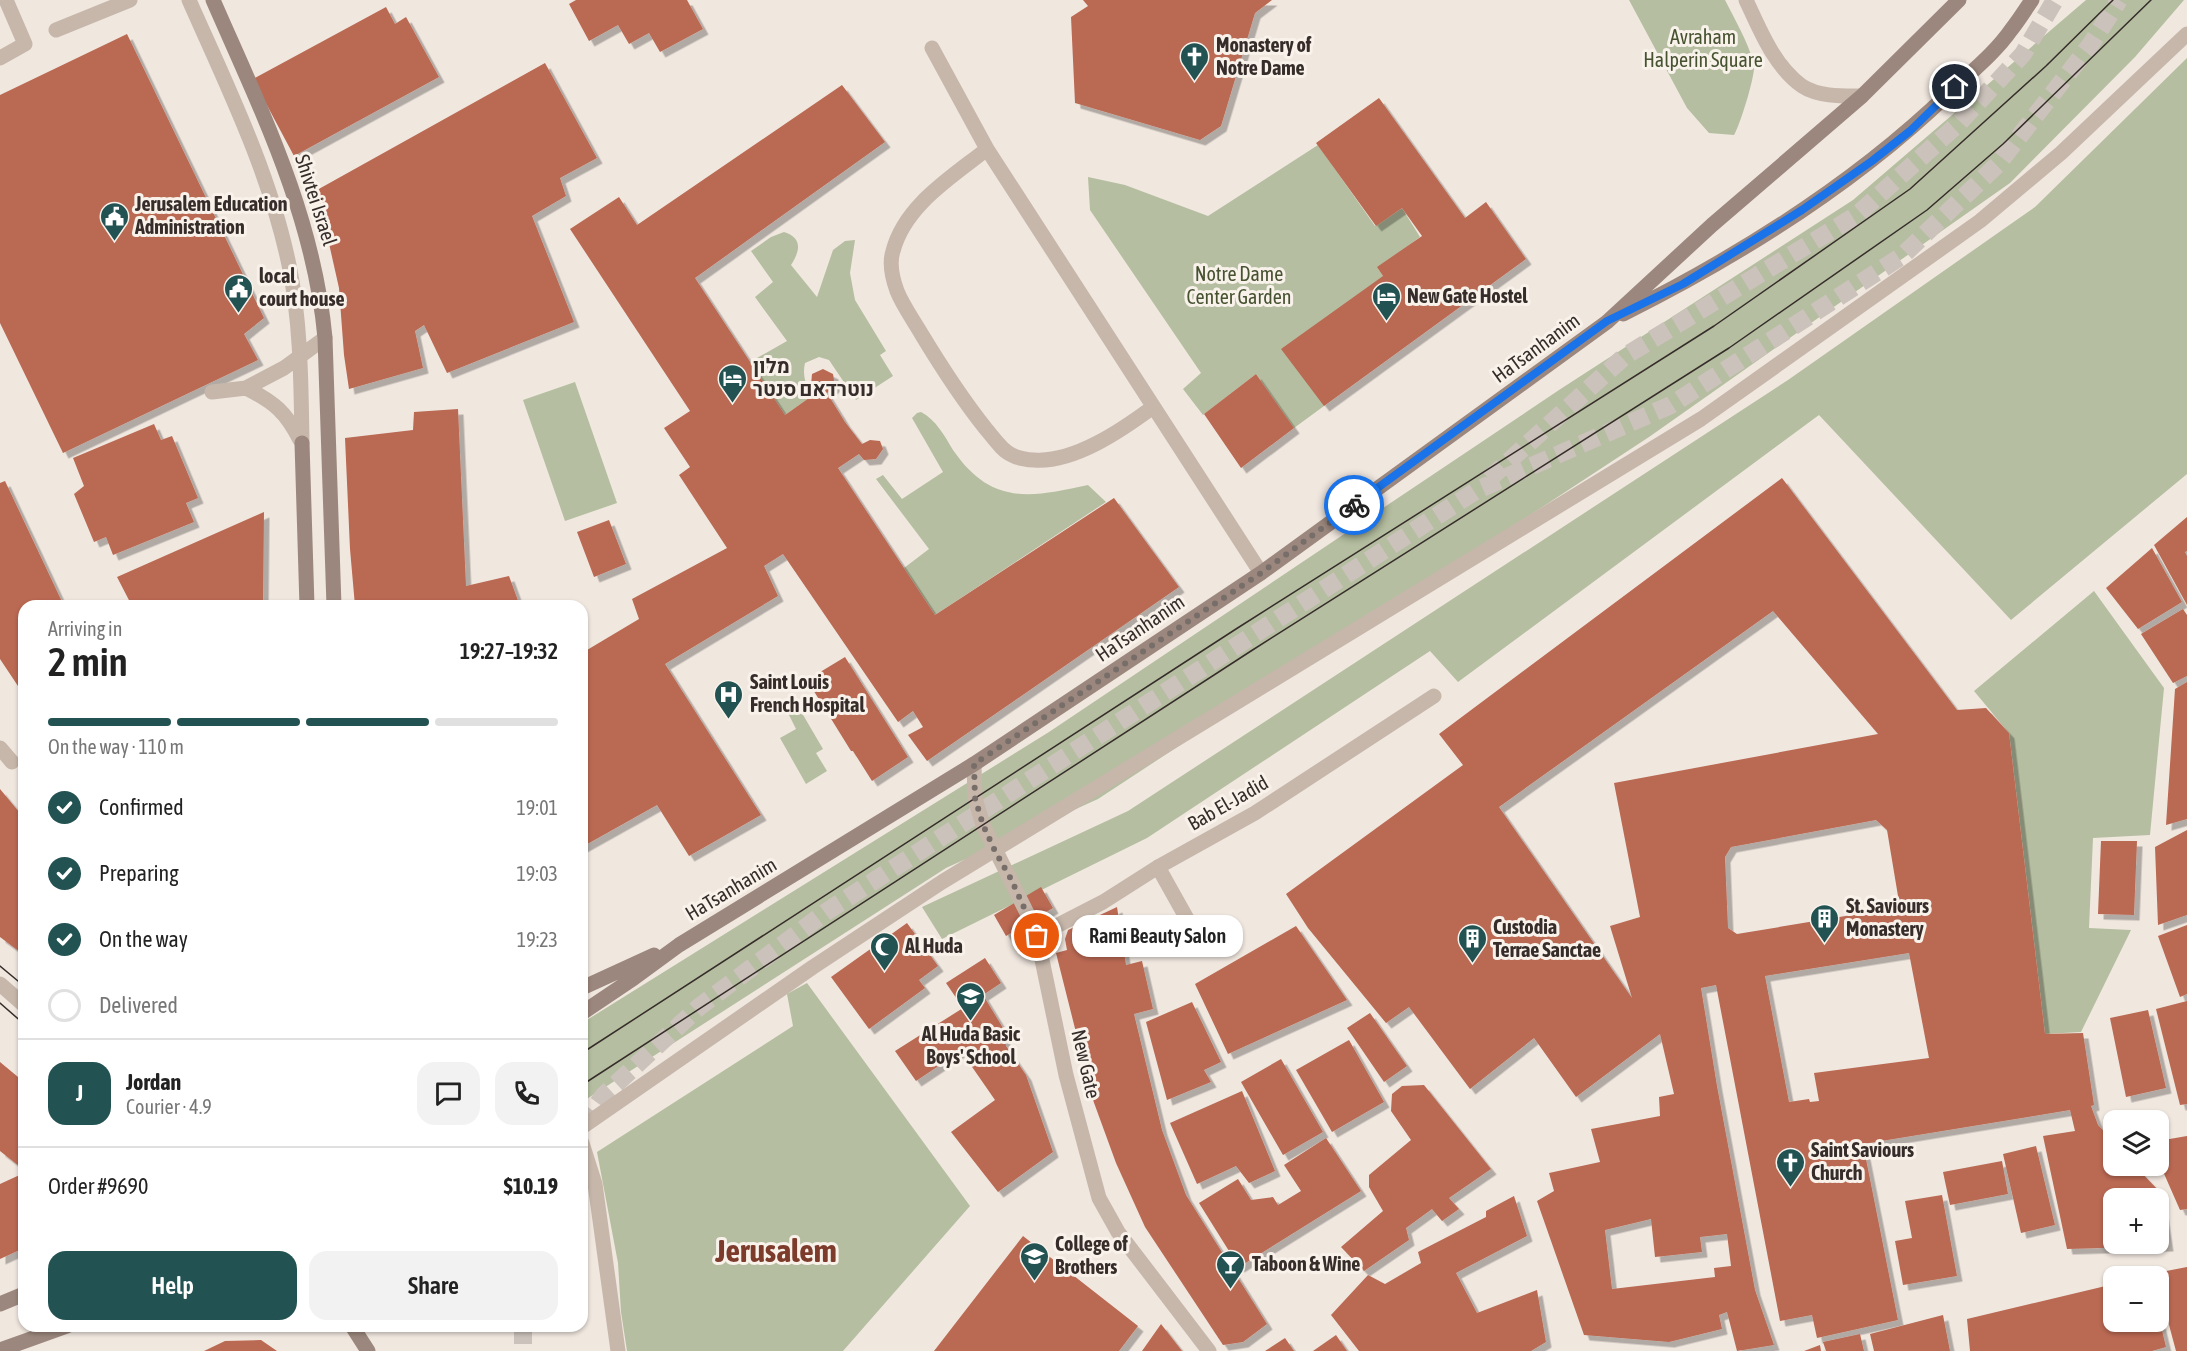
<!DOCTYPE html>
<html lang="en">
<head>
<meta charset="utf-8">
<style>
	:root { --surface:#fff; --page:#f2f2f2; --text:#222; --muted:#767676; --line:#e0e0e0; --accent:#235253 }
	body { margin:0; font-family:"Asap Condensed",Heebo,sans-serif; background:var(--page); color:var(--text); height:100vh; display:flex; flex-direction:column; font-size:22px; white-space:nowrap }
	* { box-sizing:border-box; margin:0 }
	p { font-size:20px; color:var(--muted) }
	.icon { flex:none; width:33px; height:33px; fill:none; stroke:currentColor; stroke-width:2; stroke-linecap:round; stroke-linejoin:round }
	.map { position:relative; flex:1; overflow:hidden }
	.details { position:absolute; left:18px; top:600px; width:570px; height:732px; display:flex; flex-direction:column; background:var(--surface); border-radius:18px; box-shadow:0 2px 4px #0004 }
	.details>* { flex:none }
	.fabs { position:absolute; left:2103px; top:1110px; display:grid; gap:12px }
	.fabs a { display:grid; place-items:center; width:66px; height:66px; border-radius:12px; background:var(--surface); box-shadow:0 2px 4px #0004; font-size:30px }
	.pin { position:absolute; display:grid; place-items:center; width:51px; height:51px; color:#fff; margin:-26px; border:3px solid #fff; border-radius:50%; box-shadow:0 2px 6px #0007 }
	.courier { position:absolute; display:grid; place-items:center; width:60px; height:60px; margin:-30px; border:4px solid #1a73e8; border-radius:50%; background:#fff; color:#222; box-shadow:0 2px 8px #0007 }
	.bubble { position:absolute; height:42px; border-radius:18px; background:var(--surface); box-shadow:0 2px 4px #0004; font-size:20px; font-weight:600; line-height:42px; text-align:center }
	.summary em { font-style:normal; font-weight:600 }
	.summary div { display:flex; flex-direction:column-reverse }
	.summary { display:flex; align-items:center; justify-content:space-between; height:102px; padding:0 30px }
	h1 { font-size:39px; font-weight:600; line-height:45px }
	.bar { display:grid; grid-template-columns:repeat(4,1fr); gap:9px 6px; align-content:center; height:72px; padding:0 30px }
	.bar i { height:8px; border-radius:4px; background:var(--line) }
	.bar .active { background:var(--accent) }
	.bar p { grid-column:span 4 }
	.line { display:flex; align-items:center; gap:15px; padding:0 30px; border-top:2px solid var(--line) }
	.line div { flex:1 }
	.round { display:grid; place-items:center; flex:none; width:63px; height:63px; border-radius:18px; background:var(--page) }
	ol { padding:0 30px; list-style:none }
	li { display:flex; align-items:center; gap:18px; height:66px }
	li p { margin-inline-start:auto }
	li .icon { padding:6px; border-radius:50%; background:var(--accent); color:#fff; stroke-width:4 }
	li:last-child { color:var(--muted) }
	li i { width:33px; height:33px; border:3px solid var(--line); border-radius:50% }
	.primary-button { display:flex; gap:12px; margin-top:auto; padding:12px 30px }
	.primary-button a { flex:1; height:69px; border-radius:18px; background:var(--accent); color:#fff; font-size:24px; font-weight:600; line-height:69px; text-align:center }
	.primary-button a+a { background:var(--page); color:var(--text) }
	.map>svg:first-child { display:block }
	.green { fill:#b5bea0 }
	.building { fill:#ba6953; fill-rule:evenodd; filter:url(#shadow) }
	.lines { fill:none; stroke-linecap:round; stroke-linejoin:round }
	.highway-tunnel { stroke:#cbc2bb; stroke-width:18; stroke-dasharray:18 9; stroke-linecap:butt }
	.lane { stroke:#c7b7ab; stroke-width:15 }
	.street { stroke:#c7b7ab; stroke-width:15 }
	.secondary { stroke:#9b877d; stroke-width:15 }
	.tram { stroke:#362d2a; stroke-width:1.5 }
	.done { stroke:#776e69; stroke-width:6; stroke-dasharray:0 10.8 }
	.route { stroke:#1a73e8; stroke-width:8 }
	.labels { text-anchor:middle; stroke-width:6; stroke-linejoin:round; paint-order:stroke }
	.park-label { font-size:20px; fill:#465230; stroke:#f8f2eb }
	.poi-label { font-size:20px; font-weight:bold; fill:#362d2a; stroke:#f8f2eb; text-anchor:start }
	.street-label { font-size:20px; fill:#362d2a; stroke:#f8f2eb }
	.town-label { font-size:32px; font-weight:bold; fill:#7d3c2b; stroke:#f8f2eb }
</style>
</head>
<body>
<div class="map">
<svg width="2187" height="1351" viewBox="0 0 2187 1351">
	<defs>
		<filter id="shadow"><feDropShadow dx="5.5" dy="5.5" stdDeviation="0" flood-color="#0004"/></filter>
	</defs>
	<rect width="100%" height="100%" fill="#f0e7df"/>
	<!-- green -->
	<path class="green" d="M1629,0H1725C1735,20 1748,42 1754,64C1756,74 1740,125 1734,135L1709,133L1687,108Z
		M2086,0H2184L2135,57L2010,183L1649,437L1098,799L946,868L582,1102V1023L1049,732L1559,390L1853,200Z
		M2187,58V474L2011,620L1819,415L1458,682L1430,651L1147,838L942,939L922,907L1128,811L1788,380L2035,207Z
		M1318,145L1375,226L1402,208L1420,237L1378,268L1383,276L1324,406L1294,428L1256,374L1203,415L1183,389L1201,373L1090,210L1088,177L1125,185L1208,216Z
		M784,232C803,238 800,251 791,265L817,297L833,250L845,241L855,240L850,273L855,300L886,351L880,355L893,376L856,400L829,360L819,357L805,363C802,375 806,386 812,396L785,415L750,362L787,341L755,297L773,282L751,251L771,237Z
		M575,382L617,503L565,521L523,400Z
		M921,412C936,420 944,435 953,450C991,505 1029,498 1088,485L1106,502L935,615L904,568L929,549L876,479L883,475L902,499L943,472L912,418L917,413Z
		M2094,591L2164,688L2150,835L2093,838L2089,928L2131,930L2081,1032L2045,1034L2009,733L1974,691Z
		M799,708L823,749L816,753L827,771L806,784L780,738L796,729L788,713Z
		M807,983L970,1206L843,1351H627L621,1312L618,1263L597,1152L793,1026L787,994Z"/>
	<!-- building -->
	<path class="building" d="M576,0H687L703,29L660,52L649,33L629,44L618,25L589,41L569,4Z
		M1083,0H1272L1255,13L1221,126L1200,140L1075,103L1071,17L1088,6Z
		M386,7L395,24L406,17L439,77L294,156L253,79Z
		M127,34L264,318L244,334L258,360L63,453L0,323V95Z
		M545,63L597,158L560,178L566,196L532,216L574,322L447,373L424,325L415,331L423,368L349,389L344,355L339,288L317,190Z
		M842,85L885,142L695,278L785,415L816,393L811,385L812,374L823,369L833,374L835,386L827,393L845,422L862,444L870,440L880,441L883,449L876,459L864,460L859,454L838,468L935,615L1114,498L1179,587L927,761L908,735L923,727L913,711L898,722L783,554L764,566L778,596L665,664L761,815L689,856L657,805L582,847V653L639,619L632,599L727,548L679,475L690,467L664,428L690,411L570,229L619,197L637,225Z
		M1379,98L1465,218L1486,202L1526,259L1324,406L1281,349L1383,276L1377,267L1422,236L1402,208L1376,226L1316,143Z
		M1256,374L1294,428L1241,468L1204,414Z
		M458,409L466,586L509,576L520,606H355L350,549L345,438L413,430L414,412Z
		M154,424L161,440L172,436L198,498L186,503L194,522L113,555L106,537L94,542L74,494L84,486L73,458Z
		M1782,478L1957,710L1986,708L2009,733L2045,1034L2083,1033L2094,1105L2091,1106L2098,1125L2114,1142V1166H2135L2160,1192L2168,1246L2067,1249L2043,1136L2075,1131L2070,1110L1863,1144L1898,1320L1817,1338L1812,1315L1780,1321L1716,985L1701,988L1717,1086L1755,1290L1774,1345L1737,1351L1727,1312L1719,1315L1722,1329L1669,1342L1584,1335L1537,1201L1554,1191L1549,1173L1600,1162L1591,1129L1660,1116L1659,1097L1674,1094L1660,1034L1576,1097L1534,1038L1470,1089L1409,1007L1386,1023L1308,928L1286,894L1463,765L1439,734ZM1773,611L1878,734L1614,783L1640,917L1610,926L1632,998L1499,807ZM1876,820L1887,830L1898,896L1894,908L1737,934L1728,928L1725,857L1731,847ZM1909,953L1929,1058L1814,1073L1819,1101L1810,1102L1809,1099L1789,1102L1765,976ZM2114,1198H2158V1244H2114ZM1651,1219L1655,1257L1702,1252L1700,1237L1727,1234L1731,1266L1714,1268L1715,1277L1612,1289L1605,1230Z
		M5,481L64,606H24V695L0,659V483Z
		M264,512L263,606H132L117,577Z
		M2187,517V551L2185,552L2187,556V605L2154,545Z
		M609,520L626,564L594,577L577,532Z
		M2152,548L2182,602L2138,629L2106,588Z
		M2183,609L2187,615V676L2173,683L2141,634Z
		M845,657L908,757L872,781L853,751H851L807,680Z
		M2187,682V819L2166,825L2175,689Z
		M0,789L24,818V955L0,937Z
		M2187,830V915L2158,925L2155,847Z
		M2101,841H2137L2134,915L2098,914Z
		M1041,887L1053,908L1006,936L994,915Z
		M1117,907L1126,965L1142,961L1153,1009L1134,1014L1162,1130L1186,1195L1267,1324L1243,1342L1223,1345L1145,1227L1116,1163L1093,1100L1056,953L1067,950L1065,939L1068,930Z
		M907,923L938,966L919,980L925,988L869,1029L831,977Z
		M2187,925V994L2180,997L2158,936Z
		M1296,926L1347,1000L1228,1054L1195,984Z
		M985,958L1001,983L983,995L1003,1028L1006,1046L1026,1075L1053,1152L998,1192L951,1132L995,1100L961,1051L916,1081L895,1051L963,1008L946,983Z
		M2187,1001V1104L2180,1105L2156,1009Z
		M1192,1002L1221,1062L1204,1070L1211,1082L1167,1100L1146,1022Z
		M2148,1010L2166,1088L2126,1097L2110,1018Z
		M1370,1013L1407,1066L1384,1082L1347,1028Z
		M1349,1040L1384,1102L1332,1132L1296,1070Z
		M1281,1059L1323,1132L1283,1155L1241,1082Z
		M0,1062L24,1082V1170L0,1151Z
		M1424,1085L1491,1169L1449,1198L1459,1209L1442,1221L1432,1209L1406,1228L1409,1240L1364,1271L1341,1247L1383,1211L1369,1187V1175L1411,1140L1391,1111L1392,1094L1402,1086Z
		M1242,1091L1275,1171L1249,1183L1236,1166L1197,1184L1170,1123Z
		M2187,1136V1209L2180,1210L2158,1160V1141Z
		M1326,1138L1361,1191L1239,1267L1199,1203L1238,1179L1251,1200L1273,1197L1278,1205L1301,1191L1284,1165Z
		M2036,1146L2055,1225L2021,1233L2003,1154Z
		M2002,1161L2008,1194L1950,1205L1943,1172Z
		M24,1173V1248L0,1259V1184Z
		M1942,1195L1957,1276L1903,1285L1895,1241L1912,1238L1905,1201Z
		M1514,1196L1527,1236L1456,1273L1477,1313L1537,1290L1546,1342L1531,1351H1359L1331,1315L1368,1275L1385,1284L1421,1263L1418,1252L1486,1217V1211Z
		M1023,1236L1138,1326L1119,1351H934Z
		M2187,1267V1351H2176L2158,1284V1276L2156,1273Z
		M2114,1284V1322H2160L2166,1347L2152,1351H1970L1967,1319Z
		M1943,1315L1950,1351H1874L1870,1334Z
		M1161,1324L1182,1351H1142Z
		M1860,1334L1864,1351H1826L1823,1342Z
		M1336,1335L1347,1351H1313Z
		M1285,1338L1294,1351H1265Z
		M261,1340L277,1351H204L225,1341Z
		M1820,1345L1821,1351H1804Z"/>
	<g class="lines">
		<!-- highway-tunnel -->
		<path class="highway-tunnel" d="M1489,479L1625,356L1857,215L1958,124L2023,54L2055,0
			M582,1125L604,1095L699,1007L826,912L1477,490L1671,405L1902,256L1998,164L2091,44L2119,0
			M523,1326V1351"/>
		<!-- lane -->
		<path class="lane" d="M189,0C227,86 270,173 289,265C301,323 301,384 302,443
			M56,30L130,0
			M932,48L987,149L1261,573
			M987,149C952,177 905,205 893,251C889,263 893,280 897,291C903,306 914,321 922,335C942,368 962,399 986,429C993,437 1002,451 1012,455C1017,458 1028,460 1034,460C1074,463 1122,430 1153,407
			M246,388C274,402 286,412 300,440
			M212,392L246,388L284,368L325,338
			M1037,936L1103,902L1158,867L1200,942"/>
		<!-- street -->
		<path class="street" d="M1746,0C1760,30 1774,66 1802,86C1819,97 1843,96 1862,96
			M0,58L25,44L6,0
			M0,748L12,762
			M974,764L975,798L983,825L1036,931L1066,1075L1099,1198L1118,1232L1209,1351
			M1158,867L1255,813L1434,696
			M0,984L24,1005
			M582,1127L813,967L942,882L1701,419L1980,221L2061,153L2187,34
			M582,1143L595,1184L618,1351"/>
		<!-- secondary -->
		<path class="secondary" d="M213,0C261,110 314,216 325,338L334,606
			M1623,314C1741,255 1856,183 1950,92C1971,72 1995,53 2011,30C2019,20 2025,10 2032,0
			M302,443L307,606
			M582,988L654,955
			M582,1013L634,978L679,945L974,764L1261,573L1607,322L1712,225L1862,96L1959,0
			M0,1304L24,1294
			M352,1326L368,1351
			M0,1350L67,1326"/>
		<!-- tram -->
		<path class="tram" d="M0,966L24,986
			M0,1003L24,1024
			M582,1053L1236,629L1714,326L1910,189L2046,66L2113,0
			M582,1085L1251,651L1729,348L1927,210L2003,144L2151,0"/>
	</g>
	<g class="lines">
		<!-- done -->
		<path class="done" d="M1037,936L1011,879L995,851L983,825L975,798L974,764L1261,573L1354,505"/>
		<!-- route -->
		<path class="route" d="M1354,505L1607,321L1683,284L1802,210L1872,161L1910,131L1955,87"/>
	</g>
	<!-- icons -->
	<defs>
		<symbol id="church-pin" viewBox="-11 -11 22 30"><path d="M0 17L-7.5 6A9.5 9.5 0 1 1 7.5 6Z" fill="#235253" stroke="#f8f2eb"/><path d="M-1.2-6h2.4v3.5h3.3v2.4h-3.3V6h-2.4V-.1h-3.3v-2.4h3.3Z" fill="#fff"/></symbol>
		<symbol id="civic-pin" viewBox="-11 -11 22 30"><path d="M0 17L-7.5 6A9.5 9.5 0 1 1 7.5 6Z" fill="#235253" stroke="#f8f2eb"/><path d="M-.6-6.5H3V-4.5H.6V-3L4-1V1h2V6H-6V1h2V-1L-.6-3ZM-1.2 2.5V6h2.4V2.5Z" fill="#fff"/></symbol>
		<symbol id="hotel-pin" viewBox="-11 -11 22 30"><path d="M0 17L-7.5 6A9.5 9.5 0 1 1 7.5 6Z" fill="#235253" stroke="#f8f2eb"/><path d="M-6-4.5h1.5V1H6V5H4.5V3h-9V5H-6ZM-4 0a1.8 1.8 0 1 1 3.6 0ZM.5 0V-2.5h3Q6-2.5 6 0Z" fill="#fff"/></symbol>
		<symbol id="hospital-pin" viewBox="-11 -11 22 30"><path d="M0 17L-7.5 6A9.5 9.5 0 1 1 7.5 6Z" fill="#235253" stroke="#f8f2eb"/><path d="M-5-5h3v3.5h4V-5h3V5h-3V1.5h-4V5h-3Z" fill="#fff"/></symbol>
		<symbol id="building-pin" viewBox="-11 -11 22 30"><path d="M0 17L-7.5 6A9.5 9.5 0 1 1 7.5 6Z" fill="#235253" stroke="#f8f2eb"/><path d="M-4-6H4V6H1V3H-1V6H-4ZM-2.5-4.3h1.7v1.8h-1.7ZM.8-4.3h1.7v1.8H.8ZM-2.5-1h1.7V.8h-1.7ZM.8-1h1.7V.8H.8Z" fill="#fff"/></symbol>
		<symbol id="mosque-pin" viewBox="-11 -11 22 30"><path d="M0 17L-7.5 6A9.5 9.5 0 1 1 7.5 6Z" fill="#235253" stroke="#f8f2eb"/><path d="M3.5-4.9A6 6 0 1 0 3.5 4.9A5 5 0 1 1 3.5-4.9Z" fill="#fff"/></symbol>
		<symbol id="school-pin" viewBox="-11 -11 22 30"><path d="M0 17L-7.5 6A9.5 9.5 0 1 1 7.5 6Z" fill="#235253" stroke="#f8f2eb"/><path d="M0-5L7-2L0 1L-7-2ZM-4 1L0 2.5L4 1V4Q0 6-4 4Z" fill="#fff"/></symbol>
		<symbol id="university-pin" viewBox="-11 -11 22 30"><path d="M0 17L-7.5 6A9.5 9.5 0 1 1 7.5 6Z" fill="#235253" stroke="#f8f2eb"/><path d="M0-5L7-2L0 1L-7-2ZM-4 1L0 2.5L4 1V4Q0 6-4 4Z" fill="#fff"/></symbol>
		<symbol id="bar-pin" viewBox="-11 -11 22 30"><path d="M0 17L-7.5 6A9.5 9.5 0 1 1 7.5 6Z" fill="#235253" stroke="#f8f2eb"/><path d="M-6-5H6L.8 .8V4.5H3.5V6h-7V4.5H-.8V.8Z" fill="#fff"/></symbol>
	</defs>
	<g fill-rule="evenodd">
		<use href="#church-pin" x="1178" y="40" width="33" height="45"/>
		<use href="#civic-pin" x="98" y="200" width="33" height="45"/>
		<use href="#civic-pin" x="222" y="272" width="33" height="45"/>
		<use href="#hotel-pin" x="1370" y="280" width="33" height="45"/>
		<use href="#hotel-pin" x="716" y="362" width="33" height="45"/>
		<use href="#hospital-pin" x="712" y="678" width="33" height="45"/>
		<use href="#building-pin" x="1808" y="902" width="33" height="45"/>
		<use href="#building-pin" x="1456" y="922" width="33" height="45"/>
		<use href="#mosque-pin" x="868" y="930" width="33" height="45"/>
		<use href="#school-pin" x="954" y="980" width="33" height="45"/>
		<use href="#church-pin" x="1774" y="1146" width="33" height="45"/>
		<use href="#university-pin" x="1018" y="1240" width="33" height="45"/>
		<use href="#bar-pin" x="1214" y="1248" width="33" height="45"/>
	</g>
	<g class="labels">
		<!-- park labels -->
		<g class="park-label">
			<text x="1703" y="44">Avraham<tspan x="1703" dy="23">Halperin Square</tspan></text>
			<text x="1239" y="281">Notre Dame<tspan x="1239" dy="23">Center Garden</tspan></text>
		</g>
		<!-- poi labels -->
		<g class="poi-label">
			<text x="1216" y="52">Monastery of<tspan x="1216" dy="23">Notre Dame</tspan></text>
			<text x="135" y="211">Jerusalem Education<tspan x="135" dy="23">Administration</tspan></text>
			<text x="259" y="283">local<tspan x="259" dy="23">court house</tspan></text>
			<text x="1407" y="303">New Gate Hostel</text>
			<text x="753" y="373">מלון<tspan x="753" dy="23">נוטרדאם סנטר</tspan></text>
			<text x="750" y="689">Saint Louis<tspan x="750" dy="23">French Hospital</tspan></text>
			<text x="1846" y="913">St. Saviours<tspan x="1846" dy="23">Monastery</tspan></text>
			<text x="1493" y="934">Custodia<tspan x="1493" dy="23">Terrae Sanctae</tspan></text>
			<text x="905" y="953">Al Huda</text>
			<text x="971" y="1041" text-anchor="middle">Al Huda Basic<tspan x="971" dy="23">Boys' School</tspan></text>
			<text x="1811" y="1157">Saint Saviours<tspan x="1811" dy="23">Church</tspan></text>
			<text x="1055" y="1251">College of<tspan x="1055" dy="23">Brothers</tspan></text>
			<text x="1252" y="1271">Taboon &amp; Wine</text>
		</g>
		<!-- street labels -->
		<g class="street-label">
			<text transform="translate(316 200) rotate(72)" y="7">Shivtei Israel</text>
			<text transform="translate(1536 348) rotate(-36)" y="7">HaTsanhanim</text>
			<text transform="translate(1140 628) rotate(-34)" y="7">HaTsanhanim</text>
			<text transform="translate(1228 803) rotate(-30)" y="7">Bab El-Jadid</text>
			<text transform="translate(731 889) rotate(-31)" y="7">HaTsanhanim</text>
			<text transform="translate(1086 1064) rotate(77)" y="7">New Gate</text>
		</g>
		<!-- town labels -->
		<g class="town-label">
			<text x="776" y="1262">Jerusalem</text>
		</g>
	</g>
</svg>
<div class="fabs">
<a><svg class="icon" aria-label="layers" viewBox="0 0 24 24"><path d="M12 4l9 5-9 5-9-5zM3 14l9 5 9-5"/></svg></a>
<a>+</a>
<a>−</a>
</div>
<div class="pin" style="left:1037px;top:936px;background:#ea580c"><svg class="icon" aria-label="bag" viewBox="0 0 24 24"><path d="M5 8h14l-1 12H6zM9 8a3 3 0 0 1 6 0"/></svg></div>
<div class="pin" style="left:1955px;top:87px;background:#1f2937"><svg class="icon" aria-label="home" viewBox="0 0 24 24"><path d="M3 11l9-7 9 7M6 9v11h12V9"/></svg></div>
<div class="courier" style="left:1354px;top:505px"><svg class="icon" aria-label="bike" viewBox="0 0 24 24"><circle cx="6" cy="16" r="4"/><circle cx="18" cy="16" r="4"/><path d="M6 16l4-8h5l3 8M10 8l3 8H6M13 5h3"/></svg></div>
<div class="bubble" style="left:1072px;top:915px;width:171px">Rami Beauty Salon</div>
<section class="details">
<div class="summary"><div><h1>2 min</h1><p>Arriving in</p></div><em>19:27–19:32</em></div>
<div class="bar"><i class="active"></i><i class="active"></i><i class="active"></i><i></i><p>On the way · 110 m</p></div>
<ol>
<li><svg class="icon" aria-label="check" viewBox="0 0 24 24"><path d="M5 12l5 5 9-10"/></svg>Confirmed<p>19:01</p></li>
<li><svg class="icon" aria-label="check" viewBox="0 0 24 24"><path d="M5 12l5 5 9-10"/></svg>Preparing<p>19:03</p></li>
<li><svg class="icon" aria-label="check" viewBox="0 0 24 24"><path d="M5 12l5 5 9-10"/></svg>On the way<p>19:23</p></li>
<li><i></i>Delivered</li>
</ol>
<div class="line" style="height:108px"><b class="round" style="background:var(--accent);color:#fff">J</b><div><b>Jordan</b><p>Courier · 4.9</p></div><a class="round"><svg class="icon" aria-label="chat" viewBox="0 0 24 24"><path d="M4 5h16v11H9l-5 4z"/></svg></a><a class="round"><svg class="icon" aria-label="phone" viewBox="0 0 24 24"><path d="M5 4h4l2 5-3 2q2 4 5 5l2-3 5 2v4C11 20 4 13 5 4z"/></svg></a></div>
<div class="line" style="height:78px"><div>Order #9690</div><b>$10.19</b></div>
<div class="primary-button"><a>Help</a><a>Share</a></div>
</section>
</div>
</body>
</html>
